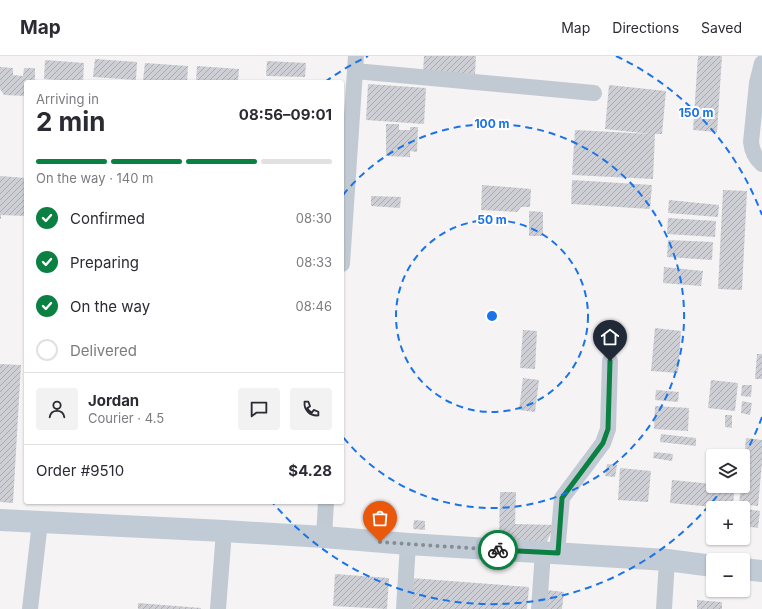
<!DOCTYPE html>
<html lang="en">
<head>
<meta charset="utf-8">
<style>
	:root { --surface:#fff; --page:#f2f2f3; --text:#2b2b33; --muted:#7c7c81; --line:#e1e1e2; --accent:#0b8043 }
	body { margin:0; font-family:Inter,sans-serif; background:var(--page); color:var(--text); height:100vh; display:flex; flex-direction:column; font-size:15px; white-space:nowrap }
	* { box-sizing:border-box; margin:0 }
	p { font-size:13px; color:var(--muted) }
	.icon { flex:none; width:22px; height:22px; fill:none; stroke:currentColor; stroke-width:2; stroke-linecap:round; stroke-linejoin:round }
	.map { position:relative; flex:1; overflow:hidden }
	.panel { position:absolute; left:24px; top:24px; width:320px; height:424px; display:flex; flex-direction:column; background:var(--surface); border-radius:4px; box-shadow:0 1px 3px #0004 }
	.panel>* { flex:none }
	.buttons { position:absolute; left:706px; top:393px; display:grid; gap:8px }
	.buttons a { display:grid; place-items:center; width:44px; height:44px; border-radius:4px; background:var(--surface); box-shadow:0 1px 3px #0004; font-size:20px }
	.pin { position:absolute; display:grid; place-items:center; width:34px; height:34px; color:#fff; margin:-41px -17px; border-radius:50% 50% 50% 0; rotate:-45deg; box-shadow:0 0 4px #0007 }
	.pin .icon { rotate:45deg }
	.courier { position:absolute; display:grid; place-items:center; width:40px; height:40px; margin:-20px; border:3px solid #0b8043; border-radius:50%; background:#fff; color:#222; box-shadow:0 1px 5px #0007 }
	.overview em { font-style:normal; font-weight:700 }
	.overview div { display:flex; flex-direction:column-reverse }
	.overview { display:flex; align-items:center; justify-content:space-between; height:68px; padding:0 12px }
	h1 { font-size:26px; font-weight:700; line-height:30px }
	.bar { display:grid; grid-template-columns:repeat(4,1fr); gap:6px 4px; align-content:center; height:48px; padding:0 12px }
	.bar i { height:5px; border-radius:3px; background:var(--line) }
	.bar .active { background:var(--accent) }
	.bar p { grid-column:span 4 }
	.line { display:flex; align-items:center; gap:10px; padding:0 12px; border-top:1px solid var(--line) }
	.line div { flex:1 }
	.round { display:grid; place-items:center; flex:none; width:42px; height:42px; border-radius:4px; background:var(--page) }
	ol { padding:0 12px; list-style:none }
	li { display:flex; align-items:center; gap:12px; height:44px }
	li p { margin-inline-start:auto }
	li .icon { padding:4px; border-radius:50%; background:var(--accent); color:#fff; stroke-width:4 }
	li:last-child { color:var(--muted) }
	li i { width:22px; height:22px; border:2px solid var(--line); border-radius:50% }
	header { display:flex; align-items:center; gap:24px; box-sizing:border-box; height:56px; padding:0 20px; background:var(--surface); border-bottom:1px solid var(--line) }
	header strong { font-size:19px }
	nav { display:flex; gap:22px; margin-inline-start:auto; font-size:14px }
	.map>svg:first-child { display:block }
	.building { fill:url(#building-hatch) }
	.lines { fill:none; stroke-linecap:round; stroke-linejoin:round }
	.minor { stroke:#c1cad2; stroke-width:16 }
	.secondary { stroke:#c1cbd6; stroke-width:22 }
	.done { stroke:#868d94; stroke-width:4; stroke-dasharray:0 7.2 }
	.route { stroke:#0b8043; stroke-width:5 }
	.ring { fill:none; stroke:#1a73e8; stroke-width:2; stroke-dasharray:7 5 }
	.centre { fill:#1a73e8; stroke:#fff; stroke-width:2 }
	.ring-label { font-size:12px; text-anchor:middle; font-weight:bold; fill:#1a73e8; stroke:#fff; stroke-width:4; stroke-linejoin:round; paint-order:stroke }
</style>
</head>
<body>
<header>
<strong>Map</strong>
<nav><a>Map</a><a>Directions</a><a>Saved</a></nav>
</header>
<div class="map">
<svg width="762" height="553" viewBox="0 0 762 553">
	<defs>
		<pattern id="building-hatch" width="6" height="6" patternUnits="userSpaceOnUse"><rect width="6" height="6" fill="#cdcfd5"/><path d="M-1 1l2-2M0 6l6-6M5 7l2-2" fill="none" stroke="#a8abb0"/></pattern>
	</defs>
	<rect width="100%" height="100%" fill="#f5f3f3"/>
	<!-- building -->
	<path class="building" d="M424,0H476L475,18L423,16Z
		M698,0H722L717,76L693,74Z
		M95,3L137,6L136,24L93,21Z
		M45,4L84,7L83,26L44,23Z
		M267,5L306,7L305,21L266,20Z
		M145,7L188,10L187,26L143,24Z
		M197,10L239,13L238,26H196Z
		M0,11L13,12V19L23,20L24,12H35V26H26V40L4,39L0,33Z
		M368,28L426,32L424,68L366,64Z
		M609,29L666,35L662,78H655L653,123L572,119L575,74L651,78L605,73Z
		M386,68H399V74H410V71H418L417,96L410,95V101L386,100Z
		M0,120L26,122V160L1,159V163H0Z
		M572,124L652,129L650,153L571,148Z
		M482,129L531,133L530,151H521L517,156L481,154Z
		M723,134L747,135L742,234L718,233Z
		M371,140L401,141L400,152L371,150Z
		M669,144L719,149L718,161L668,157Z
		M529,155L543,156V180H529Z
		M668,162L716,165L715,181L667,178Z
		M668,184L713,186L712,204L667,201Z
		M664,211L703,215L701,230L663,227Z
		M655,272L681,275L678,317L651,315Z
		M523,274L537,275L535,313L520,312Z
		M757,298H762V323H755Z
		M0,308L21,309L13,447L0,446Z
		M523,322L539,324L535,356L519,354Z
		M711,324L738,327L735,355L708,352Z
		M742,329H752L751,341L741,340Z
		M656,334L679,336L678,346L655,344Z
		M742,345L752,347L750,359L741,357Z
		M655,350L689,352L688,375L654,373Z
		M725,359H732V372L725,371Z
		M661,378L696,382V390L660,386Z
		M746,382L762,384V406L758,450L739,448L741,430H743V411Z
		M654,396L673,398L672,405L653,402Z
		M607,408L617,409L615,421L605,420Z
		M620,412L651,415L648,446L618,444Z
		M672,424L713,428V430H735L733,448H726V452H724L670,447Z
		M500,436H516L515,468L555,469L546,487L499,484Z
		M746,453L760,455L758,472L744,470Z
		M414,464L425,465V474L413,473Z
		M335,518L389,522L387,553L333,550Z
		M411,522L529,531L527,553H410Z
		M546,534L564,536L562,553H545Z
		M697,544L722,546V553H697Z
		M138,547L201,552V553H138Z"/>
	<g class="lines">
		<!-- minor -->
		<path class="minor" d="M762,7L757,27L751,86C752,96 755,102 762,108
			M355,15L594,37
			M342,208L356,0
			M324,481L326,446
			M557,497L562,442L603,387L608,373L610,305
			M30,553L40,466
			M218,553L224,475
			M404,553L408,488
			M539,553L543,496
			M664,553L667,504"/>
		<!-- secondary -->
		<path class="secondary" d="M0,464L224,475L324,481L408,488L667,504L713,510
			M743,513L762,515"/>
	</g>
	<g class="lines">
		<!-- done -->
		<path class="done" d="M380,486L498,494"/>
		<!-- route -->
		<path class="route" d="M498,494L558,497L562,442L603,387L608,373L610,305"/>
	</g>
	<!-- distance rings -->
	<g class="ring">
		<circle cx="492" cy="260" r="96"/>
		<path d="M343 139A192 192 0 1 1 343 381"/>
		<path d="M762 361A288 288 0 0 1 744 400M724 431A288 288 0 0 1 273 447M325 26A288 288 0 0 1 368 0M616 0A288 288 0 0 1 762 159"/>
	</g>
	<circle cx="492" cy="260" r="6" class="centre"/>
	<g class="ring-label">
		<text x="696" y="61">150 m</text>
		<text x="492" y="72">100 m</text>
		<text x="492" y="168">50 m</text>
	</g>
</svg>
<div class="buttons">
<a><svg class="icon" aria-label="layers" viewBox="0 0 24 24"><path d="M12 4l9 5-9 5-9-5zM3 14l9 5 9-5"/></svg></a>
<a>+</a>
<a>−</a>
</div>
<div class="pin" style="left:380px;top:486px;background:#ea580c"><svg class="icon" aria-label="bag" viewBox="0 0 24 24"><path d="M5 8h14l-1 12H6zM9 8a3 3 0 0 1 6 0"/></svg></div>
<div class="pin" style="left:610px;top:305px;background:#1f2937"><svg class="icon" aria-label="home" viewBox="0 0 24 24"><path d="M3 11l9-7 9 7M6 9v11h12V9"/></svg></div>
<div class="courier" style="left:498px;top:494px"><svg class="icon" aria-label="bike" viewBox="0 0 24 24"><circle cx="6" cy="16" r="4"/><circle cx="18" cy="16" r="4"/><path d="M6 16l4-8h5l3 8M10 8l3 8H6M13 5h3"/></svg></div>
<section class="panel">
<div class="overview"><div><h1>2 min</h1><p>Arriving in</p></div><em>08:56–09:01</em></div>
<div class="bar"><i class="active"></i><i class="active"></i><i class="active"></i><i></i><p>On the way · 140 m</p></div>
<ol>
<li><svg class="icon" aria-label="check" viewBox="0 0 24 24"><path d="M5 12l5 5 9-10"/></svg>Confirmed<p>08:30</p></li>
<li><svg class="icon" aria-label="check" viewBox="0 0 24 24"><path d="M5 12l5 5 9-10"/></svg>Preparing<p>08:33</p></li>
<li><svg class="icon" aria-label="check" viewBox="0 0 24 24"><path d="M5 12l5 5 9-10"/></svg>On the way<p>08:46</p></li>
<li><i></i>Delivered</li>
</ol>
<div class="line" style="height:72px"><a class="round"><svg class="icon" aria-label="person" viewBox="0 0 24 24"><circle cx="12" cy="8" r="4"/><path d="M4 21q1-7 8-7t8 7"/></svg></a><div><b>Jordan</b><p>Courier · 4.5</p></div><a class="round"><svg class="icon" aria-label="chat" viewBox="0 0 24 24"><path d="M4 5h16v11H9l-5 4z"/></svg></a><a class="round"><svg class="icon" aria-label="phone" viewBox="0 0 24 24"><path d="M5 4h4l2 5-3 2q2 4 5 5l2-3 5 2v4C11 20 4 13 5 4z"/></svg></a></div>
<div class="line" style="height:52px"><div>Order #9510</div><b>$4.28</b></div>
</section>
</div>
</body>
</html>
